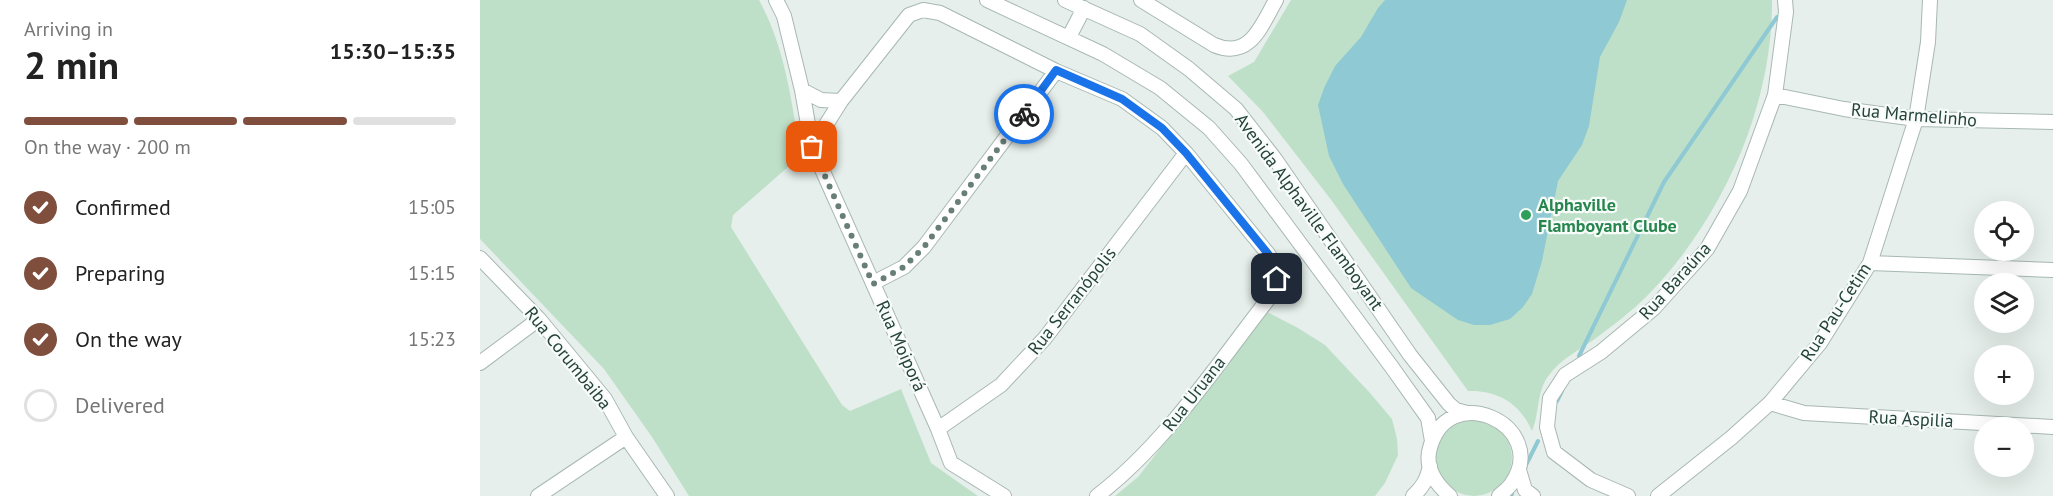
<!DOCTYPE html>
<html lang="en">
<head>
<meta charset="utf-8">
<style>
	:root { --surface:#fff; --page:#f2f2f2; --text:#222; --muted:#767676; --line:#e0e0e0; --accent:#804e3d }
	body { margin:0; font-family:"PT Sans",sans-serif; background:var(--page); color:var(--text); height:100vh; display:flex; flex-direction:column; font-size:22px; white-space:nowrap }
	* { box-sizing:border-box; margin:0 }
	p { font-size:20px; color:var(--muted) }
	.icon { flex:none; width:33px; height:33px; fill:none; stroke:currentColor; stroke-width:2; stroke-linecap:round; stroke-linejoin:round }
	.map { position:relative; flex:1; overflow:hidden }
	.panel { display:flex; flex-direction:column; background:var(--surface); width:480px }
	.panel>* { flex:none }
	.tools { position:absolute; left:1494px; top:201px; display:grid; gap:12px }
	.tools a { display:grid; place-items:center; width:60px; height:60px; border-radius:50%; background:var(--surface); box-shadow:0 6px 24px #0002; font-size:30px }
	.pin { position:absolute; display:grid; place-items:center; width:51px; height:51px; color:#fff; margin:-26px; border-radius:12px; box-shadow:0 3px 9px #0006 }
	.courier { position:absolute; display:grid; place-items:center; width:60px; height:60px; margin:-30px; border:4px solid #1a73e8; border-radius:50%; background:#fff; color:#222; box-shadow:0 2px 8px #0007 }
	.head em { font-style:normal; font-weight:700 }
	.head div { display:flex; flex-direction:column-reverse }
	.head { display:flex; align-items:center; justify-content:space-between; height:102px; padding:0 24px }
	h1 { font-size:39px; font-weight:700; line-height:45px }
	.bar { display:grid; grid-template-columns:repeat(4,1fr); gap:9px 6px; align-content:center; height:72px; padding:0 24px }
	.bar i { height:8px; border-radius:4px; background:var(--line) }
	.bar .selected { background:var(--accent) }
	.bar p { grid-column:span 4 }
	ol { padding:0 24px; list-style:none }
	li { display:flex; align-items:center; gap:18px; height:66px }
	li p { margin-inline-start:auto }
	li .icon { padding:6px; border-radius:50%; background:var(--accent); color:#fff; stroke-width:4 }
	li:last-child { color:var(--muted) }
	li i { width:33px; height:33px; border:3px solid var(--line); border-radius:50% }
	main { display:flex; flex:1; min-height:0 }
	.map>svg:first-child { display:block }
	.green { fill:#bfe0c8 }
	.water { fill:#8ec9d4 }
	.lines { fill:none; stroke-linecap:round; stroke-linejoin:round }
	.stream { stroke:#8ec9d4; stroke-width:4 }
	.minor-casing { stroke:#a8b8b2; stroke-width:16 }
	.minor { stroke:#fff; stroke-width:14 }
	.done { stroke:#687f78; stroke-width:6; stroke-dasharray:0 10.8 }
	.route { stroke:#1a73e8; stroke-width:8 }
	.leisure-dot { fill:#2e9e5b; stroke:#f7fbf9; stroke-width:2 }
	.labels { text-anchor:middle; stroke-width:4.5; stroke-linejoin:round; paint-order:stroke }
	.street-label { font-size:18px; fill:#24423a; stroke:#f7fbf9 }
	.leisure-label { font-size:18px; font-weight:bold; fill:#27864d; stroke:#f7fbf9; text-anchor:start }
</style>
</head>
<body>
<main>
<section class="panel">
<div class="head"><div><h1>2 min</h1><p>Arriving in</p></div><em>15:30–15:35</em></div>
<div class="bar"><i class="selected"></i><i class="selected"></i><i class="selected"></i><i></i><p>On the way · 200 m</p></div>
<ol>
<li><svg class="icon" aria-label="check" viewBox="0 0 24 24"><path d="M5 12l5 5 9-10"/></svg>Confirmed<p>15:05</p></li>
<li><svg class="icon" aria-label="check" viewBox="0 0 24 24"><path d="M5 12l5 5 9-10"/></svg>Preparing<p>15:15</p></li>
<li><svg class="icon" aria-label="check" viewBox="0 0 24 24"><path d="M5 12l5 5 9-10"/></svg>On the way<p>15:23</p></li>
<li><i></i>Delivered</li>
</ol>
</section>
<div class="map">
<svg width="1573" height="496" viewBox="0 0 1573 496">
	<rect width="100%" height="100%" fill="#e6efeb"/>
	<!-- green -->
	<path class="green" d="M0,0H279C304,46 311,96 319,147L317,159L253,215L251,227L362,405L370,411L421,389L451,463L498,496H209L172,437L124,369L0,239Z
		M811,0H1292C1293,107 1242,219 1168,295C1151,312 1131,327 1112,341C1097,351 1080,360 1069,375C1056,392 1060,412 1052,431C1040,403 1017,390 988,391L852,201L783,112L748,76L774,62Z
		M787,312L818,328L845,345L890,393L912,419L917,439L918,455L905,483L895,496H635L658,477Z
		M956 458a38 38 0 1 1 76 0a38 38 0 1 1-76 0Z"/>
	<!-- water -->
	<path class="water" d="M905,0H1147L1139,22L1120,57L1109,126L1102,145L1078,181L1062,261L1052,294L1043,307L1030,319L1010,325H994L978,320L931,288L863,184L849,156L838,105L844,88L855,66L881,37L898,8Z"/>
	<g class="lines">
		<!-- stream -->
		<path class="stream" d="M1099,356L1184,182L1297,17
			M1077,401L1082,391
			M1047,463L1058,441
			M1031,496L1032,494"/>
		<defs>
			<path id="minor" d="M296,0L304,16L322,90L332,147L458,429L471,463L524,496
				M507,0L623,54L680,88L729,128L761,164L911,366L948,418L952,441
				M585,0L660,34L709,69L756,109L795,159L930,355L969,404L976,410L987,413
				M661,0L734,45C770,60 781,26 796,0
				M589,37L604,8
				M322,90L341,100L361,101
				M1295,95L1364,109L1436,119L1573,122
				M332,147L361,101L429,15L443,10L460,13L576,71L642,99L682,128L706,153L789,255L797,279L789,298C736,366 686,443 617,496
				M0,258L59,319L125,399L146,437L187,496
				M1390,263L1573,270
				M393,283L424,267L444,247L576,71
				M0,363L59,319
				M1290,403L1324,413L1573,427
				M458,429L521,385L565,338L706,153
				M1039,470L1045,490L1053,496
				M58,496L146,437
				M933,496C943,487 947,479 950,466
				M970,496C957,485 946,470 949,452C965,376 1071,425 1032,483C1029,488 1023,492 1019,496
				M1148,496L1111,480L1074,452L1067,427L1070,398L1085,375L1121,352L1174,308L1227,249L1260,191L1295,95L1306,12L1305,0
				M1178,496L1251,438L1290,403L1340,343L1390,263L1436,119L1448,42L1450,0"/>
		</defs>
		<!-- minor casing -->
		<use href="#minor" class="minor-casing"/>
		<!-- minor -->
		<use href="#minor" class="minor"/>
	</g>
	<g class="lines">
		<!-- done -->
		<path class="done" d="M332,147L393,284L424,267L444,247L544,114"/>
		<!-- route -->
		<path class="route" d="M544,114L576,70L642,99L682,128L706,153L789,255L797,279"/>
	</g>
	<!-- markers -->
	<circle class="leisure-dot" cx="1046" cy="215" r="6"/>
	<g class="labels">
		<!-- street labels -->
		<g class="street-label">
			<text transform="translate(1434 115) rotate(5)" y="6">Rua Marmelinho</text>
			<text transform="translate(829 212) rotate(54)" y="6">Avenida Alphaville Flamboyant</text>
			<text transform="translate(1195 281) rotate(-48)" y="6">Rua Baraúna</text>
			<text transform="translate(592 301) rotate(-52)" y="6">Rua Serranópolis</text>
			<text transform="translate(1356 312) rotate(-57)" y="6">Rua Pau-Cetim</text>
			<text transform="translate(421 346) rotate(66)" y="6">Rua Moiporá</text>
			<text transform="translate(88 358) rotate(51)" y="6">Rua Corumbaiba</text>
			<text transform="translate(714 394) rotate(-52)" y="6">Rua Uruana</text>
			<text transform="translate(1431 419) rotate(3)" y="6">Rua Aspilia</text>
		</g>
		<!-- leisure labels -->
		<g class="leisure-label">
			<text x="1058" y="211">Alphaville<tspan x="1058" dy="21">Flamboyant Clube</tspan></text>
		</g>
	</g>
</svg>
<div class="tools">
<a><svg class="icon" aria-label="locate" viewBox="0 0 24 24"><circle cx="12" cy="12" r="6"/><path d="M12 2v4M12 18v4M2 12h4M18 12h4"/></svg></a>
<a><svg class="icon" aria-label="layers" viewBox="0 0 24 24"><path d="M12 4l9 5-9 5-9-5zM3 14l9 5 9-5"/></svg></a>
<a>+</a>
<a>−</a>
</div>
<div class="pin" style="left:332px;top:147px;background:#ea580c"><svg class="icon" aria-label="bag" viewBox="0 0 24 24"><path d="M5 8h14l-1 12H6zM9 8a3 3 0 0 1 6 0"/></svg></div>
<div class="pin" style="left:797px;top:279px;background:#1f2937"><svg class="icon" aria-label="home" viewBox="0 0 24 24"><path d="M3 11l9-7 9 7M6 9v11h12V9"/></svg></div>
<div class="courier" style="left:544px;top:114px"><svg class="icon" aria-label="bike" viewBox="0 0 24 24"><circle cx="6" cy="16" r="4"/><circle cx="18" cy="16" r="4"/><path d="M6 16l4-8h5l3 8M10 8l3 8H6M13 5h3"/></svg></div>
</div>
</main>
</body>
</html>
